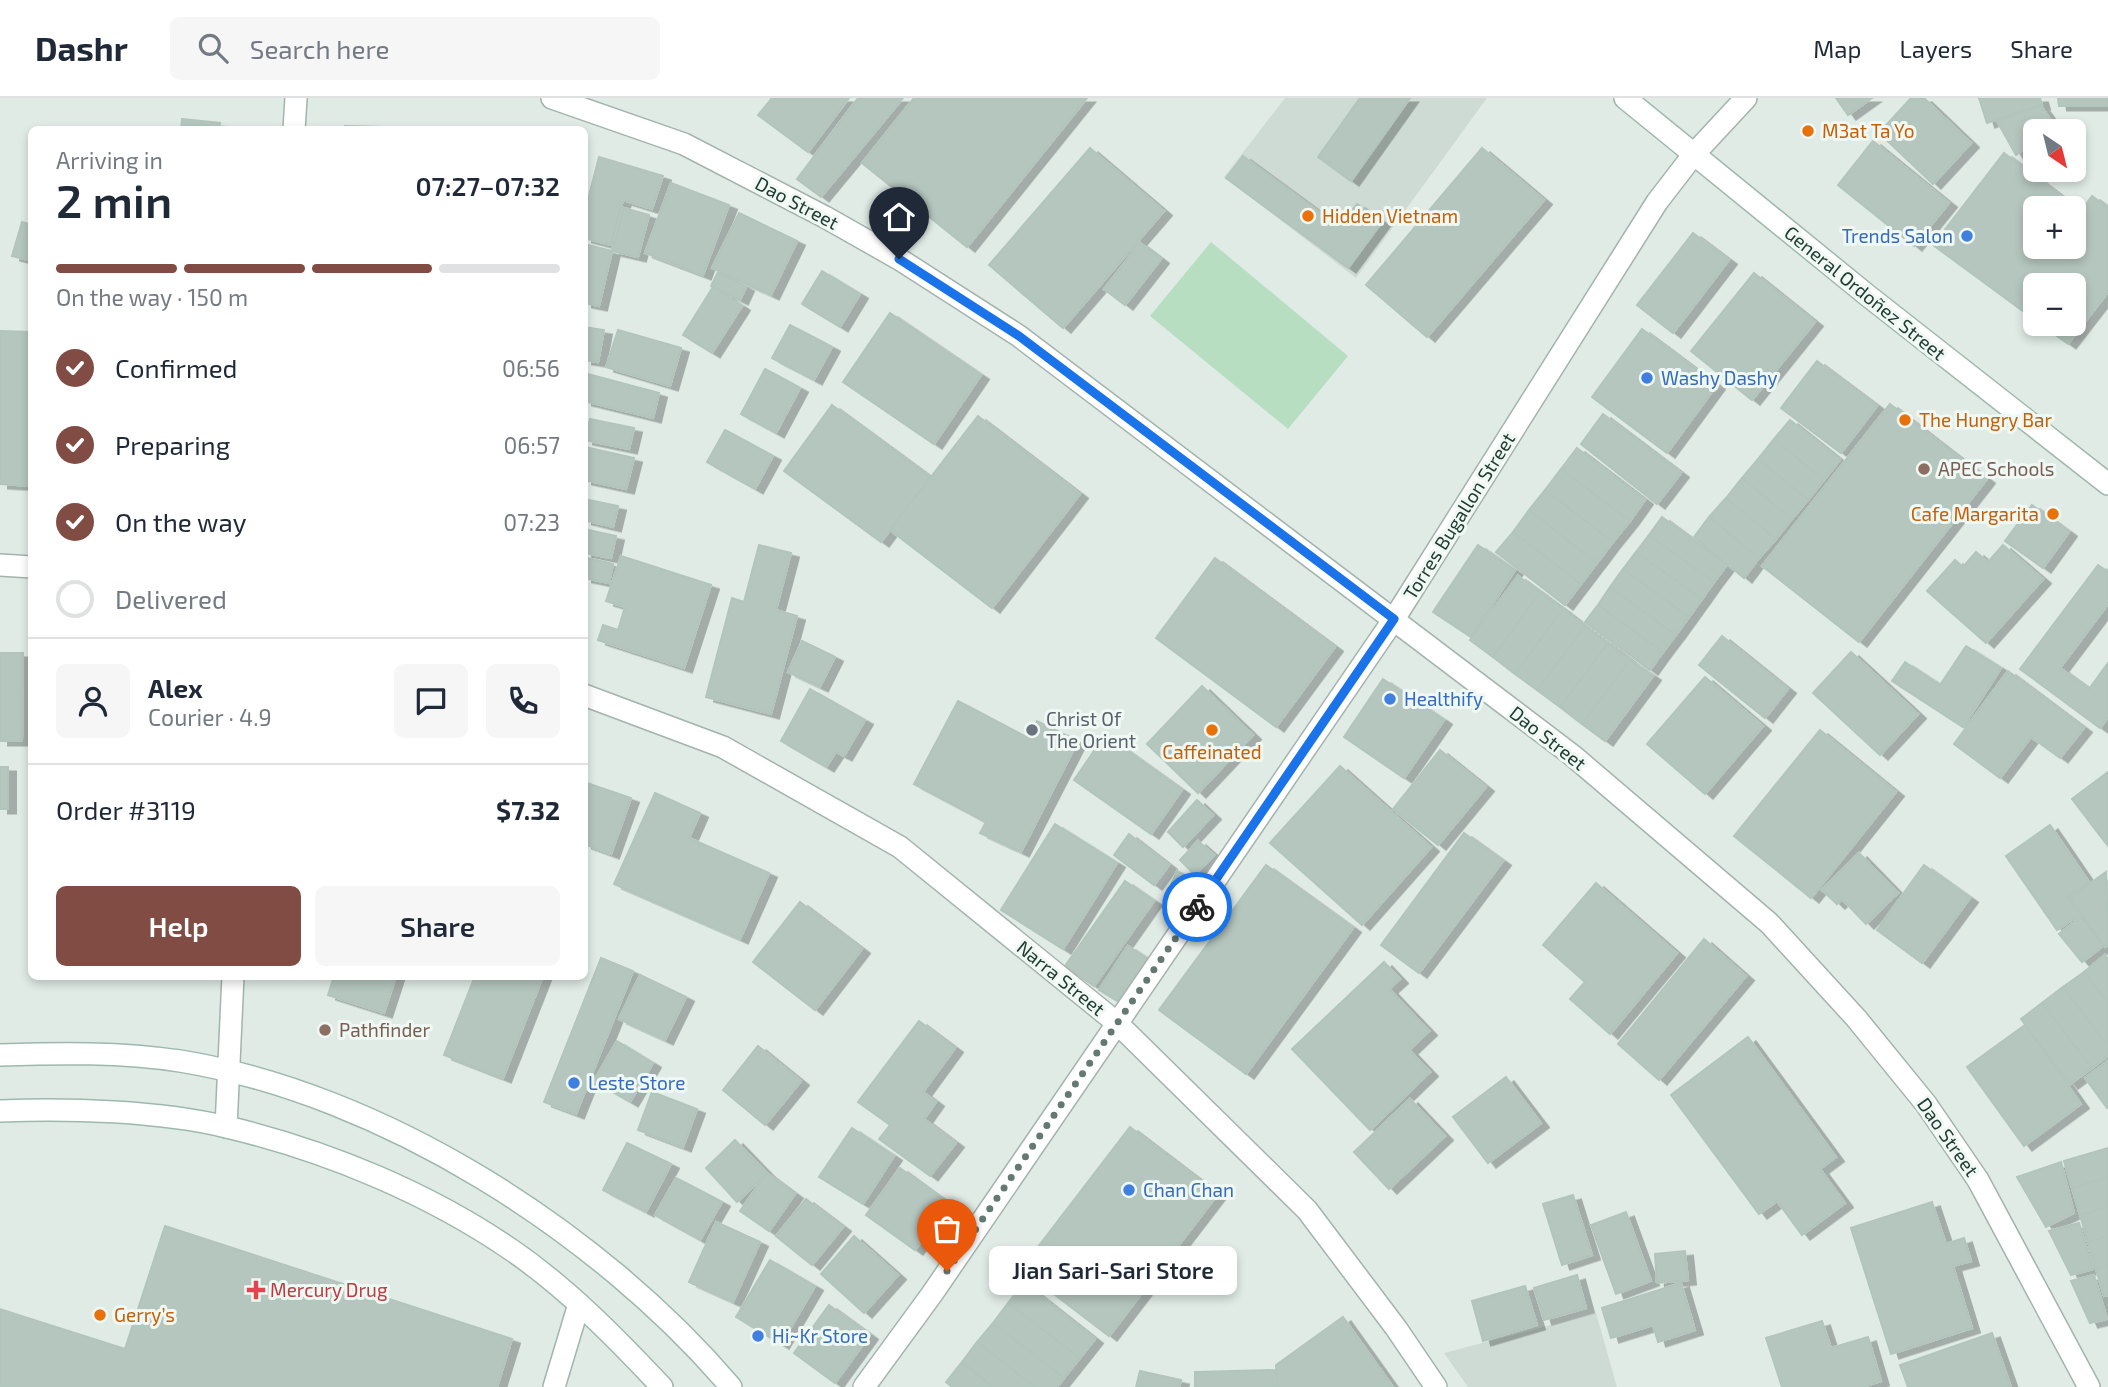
<!DOCTYPE html>
<html lang="en">
<head>
<meta charset="utf-8">
<style>
	:root { --surface:#fff; --page:#f6f6f7; --text:#1f2937; --muted:#747a83; --line:#e0e1e3; --accent:#814c43 }
	body { margin:0; font-family:"Exo 2",sans-serif; background:var(--page); color:var(--text); height:100vh; display:flex; flex-direction:column; font-size:26px; white-space:nowrap }
	* { box-sizing:border-box; margin:0 }
	p { font-size:23px; color:var(--muted) }
	.icon { flex:none; width:38px; height:38px; fill:none; stroke:currentColor; stroke-width:2; stroke-linecap:round; stroke-linejoin:round }
	.map { position:relative; flex:1; overflow:hidden }
	.panel { position:absolute; left:28px; top:28px; width:560px; height:854px; display:flex; flex-direction:column; background:var(--surface); border-radius:10px; box-shadow:0 4px 10px #0003 }
	.panel>* { flex:none }
	.needle { width:46px; rotate:145deg }
	.fabs { position:absolute; left:2023px; top:21px; display:grid; gap:14px }
	.fabs a { display:grid; place-items:center; width:63px; height:63px; border-radius:10px; background:var(--surface); box-shadow:0 4px 10px #0003; font-size:35px }
	.pin { position:absolute; display:grid; place-items:center; width:60px; height:60px; color:#fff; margin:-72px -30px; border-radius:50% 50% 50% 0; rotate:-45deg; box-shadow:0 0 7px #0007 }
	.pin .icon { rotate:45deg }
	.courier { position:absolute; display:grid; place-items:center; width:70px; height:70px; margin:-35px; border:5px solid #1a73e8; border-radius:50%; background:#fff; color:#222; box-shadow:0 2px 9px #0007 }
	.bubble { position:absolute; height:49px; border-radius:10px; background:var(--surface); box-shadow:0 4px 10px #0003; font-size:23px; font-weight:600; line-height:49px; text-align:center }
	.headline em { font-style:normal; font-weight:600 }
	.headline div { display:flex; flex-direction:column-reverse }
	.headline { display:flex; align-items:center; justify-content:space-between; height:119px; padding:0 28px }
	h1 { font-size:46px; font-weight:600; line-height:52px }
	.bar { display:grid; grid-template-columns:repeat(4,1fr); gap:10px 7px; align-content:center; height:84px; padding:0 28px }
	.bar i { height:9px; border-radius:5px; background:var(--line) }
	.bar .active { background:var(--accent) }
	.bar p { grid-column:span 4 }
	.line { display:flex; align-items:center; gap:18px; padding:0 28px; border-top:2px solid var(--line) }
	.line div { flex:1 }
	.round { display:grid; place-items:center; flex:none; width:74px; height:74px; border-radius:10px; background:var(--page) }
	ol { padding:0 28px; list-style:none }
	li { display:flex; align-items:center; gap:21px; height:77px }
	li p { margin-inline-start:auto }
	li .icon { padding:7px; border-radius:50%; background:var(--accent); color:#fff; stroke-width:4 }
	li:last-child { color:var(--muted) }
	li i { width:38px; height:38px; border:4px solid var(--line); border-radius:50% }
	.action { display:flex; gap:14px; margin-top:auto; padding:14px 28px }
	.action a { flex:1; height:80px; border-radius:10px; background:var(--accent); color:#fff; font-size:28px; font-weight:600; line-height:80px; text-align:center }
	.action a+a { background:var(--page); color:var(--text) }
	header { display:flex; align-items:center; gap:42px; box-sizing:border-box; height:98px; padding:0 35px; background:var(--surface); border-bottom:2px solid var(--line) }
	header strong { font-size:33px }
	nav { display:flex; gap:38px; margin-inline-start:auto; font-size:24px }
	.search { width:490px; height:63px; background:var(--page); display:flex; align-items:center; gap:18px; box-sizing:border-box; padding:0 24px; border-radius:10px; color:var(--muted); font-size:26px }
	.map>svg:first-child { display:block }
	.built { fill:#cedbd5 }
	.green { fill:#b7dec1 }
	.building { fill:#b5c6bf; stroke:#b2c5bd; stroke-width:2; fill-rule:evenodd; filter:url(#shadow) }
	.lines { fill:none; stroke-linecap:round; stroke-linejoin:round }
	.street-casing { stroke:#a3b3ad; stroke-width:24 }
	.secondary-casing { stroke:#9eb8ae; stroke-width:24 }
	.street { stroke:#fff; stroke-width:21 }
	.secondary { stroke:#fff; stroke-width:21 }
	.done { stroke:#637972; stroke-width:7; stroke-dasharray:0 12.6 }
	.route { stroke:#1a73e8; stroke-width:9 }
	.food-dot { fill:#e8710a; stroke:#f0f8f4; stroke-width:2.5 }
	.shop-dot { fill:#3f7fe0; stroke:#f0f8f4; stroke-width:2.5 }
	.education-dot { fill:#8d6e63; stroke:#f0f8f4; stroke-width:2.5 }
	.worship-dot { fill:#6b7280; stroke:#f0f8f4; stroke-width:2.5 }
	.health-dot { fill:#e0444e; stroke:#f0f8f4; stroke-width:2.5 }
	.labels { text-anchor:middle; stroke-width:6; stroke-linejoin:round; paint-order:stroke }
	.food-label { font-size:19px; fill:#c56008; stroke:#f0f8f4; text-anchor:start }
	.street-label { font-size:19px; fill:#203c34; stroke:#f0f8f4 }
	.shop-label { font-size:19px; fill:#366cbe; stroke:#f0f8f4; text-anchor:start }
	.education-label { font-size:19px; fill:#785e54; stroke:#f0f8f4; text-anchor:start }
	.worship-label { font-size:19px; fill:#5b616d; stroke:#f0f8f4; text-anchor:start }
	.health-label { font-size:19px; fill:#be3a42; stroke:#f0f8f4; text-anchor:start }
</style>
</head>
<body>
<header>
<strong>Dashr</strong>
<div class="search"><svg class="icon" aria-label="search" viewBox="0 0 24 24"><circle cx="10" cy="10" r="6"/><path d="M15 15l6 6"/></svg>Search here</div>
<nav><a>Map</a><a>Layers</a><a>Share</a></nav>
</header>
<div class="map">
<svg width="2108" height="1289" viewBox="0 0 2108 1289">
	<defs>
		<filter id="shadow"><feDropShadow dx="8" dy="4.5" stdDeviation="0" flood-color="#0004"/></filter>
	</defs>
	<rect width="100%" height="100%" fill="#e0ebe6"/>
	<!-- built -->
	<path class="built" d="M1285,0H1487L1356,180L1224,79Z
		M1596,1215L1617,1289H1468L1444,1255Z"/>
	<!-- green -->
	<path class="green" d="M1211,144L1348,258L1288,331L1150,218Z"/>
	<!-- building -->
	<path class="building" d="M772,0H849L808,54L758,17Z
		M858,0H903L821,99L797,81Z
		M914,0H1087L967,149L862,65Z
		M1360,0H1410L1351,83L1318,59Z
		M1836,0H1872L1848,17Z
		M1911,0H1924L1971,45L1933,86L1879,35Z
		M1979,0H2040L2042,7L1987,25Z
		M2058,0H2108V8H2059Z
		M2041,8L2056,29L2050,33H2035V44L2016,57L1997,23Z
		M182,21L220,25L219,32H181Z
		M345,28L386,29V32H345Z
		M1873,43L1949,105L1914,148L1838,87Z
		M1090,50L1164,113L1063,230L989,167Z
		M1482,50L1544,102L1427,239L1366,187Z
		M2004,55L2081,113L2092,98L2108,110V194L2068,246L2040,226H2074V187H2035V222L1933,147ZM2035,110H2074V149H2035Z
		M1243,58L1340,129L1357,106L1382,124L1348,170L1226,80Z
		M599,59L663,78L652,111L623,102L611,147L584,140V117Z
		M671,85L729,107L703,177L645,155Z
		M624,110L649,117L638,159L612,153Z
		M739,115L797,143L771,197L712,170Z
		M22,124L32,127V163L12,158Z
		M1693,135L1729,162L1673,235L1637,207Z
		M1140,145L1161,161L1125,207L1104,191Z
		M584,146L612,153L599,208L584,205Z
		M822,173L860,196L840,229L802,206Z
		M718,174L746,189L740,202L711,188Z
		M1754,175L1815,224L1752,302L1691,253Z
		M713,189L742,208L712,255L683,237Z
		M890,215L981,277L934,346L843,284Z
		M790,227L832,249L814,282L772,260Z
		M584,229L604,232L598,264L584,262Z
		M1642,231L1717,287L1667,355L1592,299Z
		M618,232L681,250L670,288L606,269Z
		M0,233L32,234V388L0,386Z
		M1817,263L1877,308L1841,355L1781,310Z
		M765,271L800,290L776,335L741,316Z
		M584,275L659,295L653,320L584,303Z
		M1890,306L1987,381L1859,544L1762,468Z
		M832,307L930,379L881,444L784,373Z
		M1603,316L1681,375L1657,406L1581,346Z
		M978,318L1080,396L992,510L890,432Z
		M590,321L634,330L629,351L585,342Z
		M1790,322L1840,362L1824,382L1774,341Z
		M725,332L773,358L755,391L707,364Z
		M1774,341L1824,382L1808,402L1758,361Z
		M585,349L634,360L626,391L584,382Z
		M1577,350L1645,402L1630,423L1561,371Z
		M1758,361L1808,402L1792,421L1742,380Z
		M1561,371L1630,423L1613,444L1545,392Z
		M1742,380L1792,421L1776,441L1726,400Z
		M1545,392L1613,444L1597,465L1529,412Z
		M1726,400L1776,441L1759,460L1709,419Z
		M584,401L618,408L613,429L584,422Z
		M2032,407L2069,434L2043,470L2005,443Z
		M1529,412L1597,465L1581,486L1513,434Z
		M1662,419L1727,467L1714,484L1649,437Z
		M1709,419L1759,460L1744,480L1694,439Z
		M584,431L616,438L611,460L584,455Z
		M1513,434L1581,486L1565,507L1496,454Z
		M1649,437L1714,484L1702,501L1636,454Z
		M759,447L791,455L776,512L797,518L771,616L706,599L732,500L744,504Z
		M1478,447L1515,472L1471,539L1433,514Z
		M2003,447L2043,481L1986,545L1927,493L1955,462L1963,469L1976,454L1988,464Z
		M1636,454L1702,501L1689,519L1623,471Z
		M621,458L711,487L684,570L598,542L603,527L618,532L625,509L606,503Z
		M584,459L613,466L609,485L584,480Z
		M1215,460L1335,549L1276,629L1156,540Z
		M2098,467L2108,474V506L2060,570L2089,591L2108,565V619L2100,630L2020,571Z
		M1623,471L1689,519L1676,537L1610,489Z
		M1518,478L1540,494L1493,559L1470,542Z
		M1610,489L1676,537L1663,554L1598,507Z
		M1540,494L1563,511L1515,576L1493,559Z
		M1598,507L1663,554L1650,572L1585,524Z
		M1563,511L1585,528L1537,592L1515,576Z
		M1585,528L1608,545L1560,609L1537,592Z
		M1722,538L1788,591L1765,620L1699,567Z
		M802,543L835,559L820,589L788,574Z
		M1608,545L1630,562L1582,626L1560,609Z
		M1966,548L2001,570L1963,629L1892,583L1905,564L1940,587Z
		M1851,554L1918,616L1880,657L1813,595Z
		M0,555H23L22,643H0Z
		M1630,562L1653,578L1605,643L1582,626Z
		M2008,573L2084,630L2060,660L2031,639L2000,680L1954,646Z
		M1705,579L1763,628L1705,696L1647,646Z
		M1383,581L1444,622L1404,680L1344,639Z
		M1202,588L1253,637L1198,695L1147,646Z
		M810,591L865,622L844,658L836,654L826,669L781,643Z
		M958,603L1028,640L1037,623L1078,643L1021,754L980,735L986,724L914,686Z
		M1820,632L1896,694L1811,800L1734,738Z
		M1105,637L1182,692L1151,736L1074,682Z
		M1440,652L1486,689L1438,747L1393,711Z
		M1340,668L1431,749L1362,827L1270,745Z
		M0,669H8V711H0Z
		M2108,674V748L2072,701Z
		M584,684L631,700L611,756L584,746Z
		M655,695L700,715L689,740L769,775L740,841L614,786Z
		M1197,702L1213,717L1183,749L1168,734Z
		M1055,726L1117,765L1063,851L1001,812Z
		M2050,727L2089,784L2067,799L2079,817L2057,832L2006,758Z
		M1464,735L1503,763L1419,875L1381,847Z
		M1129,736L1169,767L1154,787L1114,757Z
		M1198,743L1214,757L1195,777L1180,762Z
		M1859,755L1898,795L1866,826L1842,801L1837,806L1822,792Z
		M1266,767L1353,830L1246,976L1159,912Z
		M1924,767L1970,800L1922,865L1877,832Z
		M1177,773L1195,782L1181,811L1164,803Z
		M2106,774L2108,847L2105,849L2070,800Z
		M1125,783L1154,803L1094,888L1065,868Z
		M1596,785L1677,855L1610,936L1570,901L1585,884L1543,847Z
		M800,804L862,851L815,912L753,864Z
		M2081,819L2103,848L2082,864L2059,836Z
		M1704,841L1746,878L1659,982L1618,946Z
		M1128,848L1148,861L1119,904L1099,892Z
		M2105,857L2108,861V905L2084,874Z
		M601,860L633,873L576,1016L544,1004Z
		M1384,864L1400,881L1389,891L1429,933L1409,952L1430,974L1370,1032L1292,951Z
		M2084,874L2108,905V948L2063,889Z
		M640,877L686,899L665,942L619,921Z
		M334,878H396L384,915L328,897Z
		M475,878H543L503,980L444,957Z
		M2063,889L2108,948V958L2092,970L2042,905Z
		M2042,905L2092,970L2070,986L2021,921Z
		M919,923L955,950L923,994L936,1004L924,1021L956,1045L930,1078L879,1041L890,1027L858,1004Z
		M2025,927L2081,1006L2024,1048L1967,969Z
		M1748,939L1836,1059L1820,1071L1845,1105L1802,1137L1777,1103L1759,1116L1671,997Z
		M617,943L653,965L630,1004L594,983Z
		M758,948L801,983L765,1027L723,992Z
		M2108,963V1009L2107,1010L2085,980Z
		M1506,979L1541,1025L1488,1065L1453,1019Z
		M652,994L697,1011L683,1049L638,1032Z
		M1410,1001L1445,1038L1389,1091L1354,1054Z
		M1130,1029L1218,1096L1109,1238L1021,1171Z
		M852,1030L894,1058L863,1106L819,1079Z
		M735,1042L767,1075L737,1104L706,1070Z
		M627,1045L671,1066L646,1114L603,1092Z
		M2108,1050V1079L2072,1090L2064,1063Z
		M2061,1064L2074,1115L2046,1129L2017,1079Z
		M900,1070L949,1106L915,1152L866,1117Z
		M767,1075L795,1096L769,1133L740,1113Z
		M2108,1079V1109L2080,1117L2072,1090Z
		M676,1080L722,1104L700,1142L655,1117Z
		M1573,1097L1592,1157L1562,1167L1543,1106Z
		M806,1101L843,1129L812,1167L776,1138Z
		M1932,1104L1946,1146L1964,1140L1971,1163L1953,1168L1972,1230L1891,1256L1851,1130Z
		M2108,1109V1138L2088,1144L2080,1117Z
		M1626,1114L1651,1183L1616,1196L1591,1127Z
		M716,1124L760,1144L733,1204L689,1184Z
		M2079,1125L2093,1171L2071,1177L2049,1133Z
		M165,1128L512,1241L497,1289H0V1211L125,1251Z
		M854,1138L898,1177L864,1215L821,1176Z
		M2108,1138V1167L2096,1171L2088,1144Z
		M1685,1153L1688,1182L1657,1185L1655,1156Z
		M770,1162L815,1188L781,1246L736,1219Z
		M2108,1167V1197L2104,1198L2096,1171Z
		M1577,1177L1586,1210L1544,1222L1534,1190Z
		M2094,1177L2107,1221L2090,1225L2071,1183Z
		M1024,1185L1095,1241L1080,1260L1008,1205Z
		M1681,1185L1695,1232L1658,1244L1653,1227L1611,1240L1602,1210Z
		M1525,1188L1537,1227L1483,1243L1472,1203Z
		M1008,1205L1080,1260L1064,1280L993,1225Z
		M829,1207L870,1237L835,1285L794,1255Z
		M1343,1219L1393,1289H1277L1276,1267Z
		M1822,1223L1831,1250L1868,1239L1881,1283L1862,1289H1782L1766,1240Z
		M993,1225L1064,1280L1057,1289H1035L977,1244Z
		M1992,1235L2011,1289H1908L1900,1267Z
		M977,1244L1035,1289H993L962,1264Z
		M962,1264L993,1289H952L946,1284Z
		M1276,1272L1277,1289H1195V1274Z
		M1140,1273L1181,1282L1179,1289H1136Z"/>
	<g class="lines">
		<defs>
			<path id="street" d="M552,0L684,46L825,119L899,161L1019,238L1572,657L1769,825L1856,920L1926,1006L1978,1082L2089,1289
				M294,32L296,0
				M0,467L32,469
				M584,597L723,649L900,749L1117,925L1307,1112L1396,1230L1436,1289
				M226,1029L233,878
				M554,1289L579,1206
				M864,1289L932,1196L1394,521L1657,104L1694,56L1746,0"/>
			<path id="secondary" d="M1625,0L1867,197L2108,386
				M0,957C60,955 120,954 180,963C383,996 599,1134 731,1289
				M0,1013C69,1010 160,1013 227,1029C327,1053 429,1095 513,1153C568,1191 616,1240 662,1289"/>
		</defs>
		<!-- street casing -->
		<use href="#street" class="street-casing"/>
		<!-- secondary casing -->
		<use href="#secondary" class="secondary-casing"/>
		<!-- street -->
		<use href="#street" class="street"/>
		<!-- secondary -->
		<use href="#secondary" class="secondary"/>
	</g>
	<g class="lines">
		<!-- done -->
		<path class="done" d="M947,1173L1197,809"/>
		<!-- route -->
		<path class="route" d="M899,161L1019,238L1394,521L1197,809"/>
	</g>
	<!-- markers -->
	<g class="food-dot">
		<circle cx="1808" cy="33" r="7"/>
		<circle cx="1308" cy="118" r="7"/>
		<circle cx="1905" cy="322" r="7"/>
		<circle cx="2053" cy="416" r="7"/>
		<circle cx="1212" cy="632" r="7"/>
		<circle cx="100" cy="1217" r="7"/>
	</g>
	<g class="shop-dot">
		<circle cx="1967" cy="138" r="7"/>
		<circle cx="1647" cy="280" r="7"/>
		<circle cx="1390" cy="601" r="7"/>
		<circle cx="574" cy="985" r="7"/>
		<circle cx="1129" cy="1092" r="7"/>
		<circle cx="758" cy="1238" r="7"/>
	</g>
	<g class="education-dot">
		<circle cx="1924" cy="371" r="7"/>
		<circle cx="325" cy="932" r="7"/>
	</g>
	<circle class="worship-dot" cx="1032" cy="632" r="7"/>
	<path class="health-dot" d="M252.5 1181.5h7v7h7v7h-7v7h-7v-7h-7v-7h7z"/>
	<g class="labels">
		<!-- food labels -->
		<g class="food-label">
			<text x="1822" y="40">M3at Ta Yo</text>
			<text x="1322" y="125">Hidden Vietnam</text>
			<text x="1919" y="329">The Hungry Bar</text>
			<text x="2039" y="423" text-anchor="end">Cafe Margarita</text>
			<text x="1212" y="661" text-anchor="middle">Caffeinated</text>
			<text x="114" y="1224">Gerry’s</text>
		</g>
		<!-- street labels -->
		<g class="street-label">
			<text transform="translate(797 105) rotate(28)" y="7">Dao Street</text>
			<text transform="translate(1865 195) rotate(39)" y="7">General Ordoñez Street</text>
			<text transform="translate(1459 418) rotate(-58)" y="7">Torres Bugallon Street</text>
			<text transform="translate(1548 640) rotate(38)" y="7">Dao Street</text>
			<text transform="translate(1061 880) rotate(39)" y="7">Narra Street</text>
			<text transform="translate(1948 1039) rotate(55)" y="7">Dao Street</text>
		</g>
		<!-- shop labels -->
		<g class="shop-label">
			<text x="1953" y="145" text-anchor="end">Trends Salon</text>
			<text x="1661" y="287">Washy Dashy</text>
			<text x="1404" y="608">Healthify</text>
			<text x="588" y="992">Leste Store</text>
			<text x="1143" y="1099">Chan Chan</text>
			<text x="772" y="1245">Hi~Kr Store</text>
		</g>
		<!-- education labels -->
		<g class="education-label">
			<text x="1938" y="378">APEC Schools</text>
			<text x="339" y="939">Pathfinder</text>
		</g>
		<!-- worship labels -->
		<g class="worship-label">
			<text x="1046" y="628">Christ Of<tspan x="1046" dy="22">The Orient</tspan></text>
		</g>
		<!-- health labels -->
		<g class="health-label">
			<text x="270" y="1199">Mercury Drug</text>
		</g>
	</g>
</svg>
<div class="fabs">
<a><svg class="needle" viewBox="-14 -14 28 28"><path d="M0-13l5 13h-10z" fill="#e53935"/><path d="M0 13l5-13h-10z" fill="#747a83"/></svg></a>
<a>+</a>
<a>−</a>
</div>
<div class="pin" style="left:947px;top:1173px;background:#ea580c"><svg class="icon" aria-label="bag" viewBox="0 0 24 24"><path d="M5 8h14l-1 12H6zM9 8a3 3 0 0 1 6 0"/></svg></div>
<div class="pin" style="left:899px;top:161px;background:#1f2937"><svg class="icon" aria-label="home" viewBox="0 0 24 24"><path d="M3 11l9-7 9 7M6 9v11h12V9"/></svg></div>
<div class="courier" style="left:1197px;top:809px"><svg class="icon" aria-label="bike" viewBox="0 0 24 24"><circle cx="6" cy="16" r="4"/><circle cx="18" cy="16" r="4"/><path d="M6 16l4-8h5l3 8M10 8l3 8H6M13 5h3"/></svg></div>
<div class="bubble" style="left:989px;top:1148px;width:248px">Jian Sari-Sari Store</div>
<section class="panel">
<div class="headline"><div><h1>2 min</h1><p>Arriving in</p></div><em>07:27–07:32</em></div>
<div class="bar"><i class="active"></i><i class="active"></i><i class="active"></i><i></i><p>On the way · 150 m</p></div>
<ol>
<li><svg class="icon" aria-label="check" viewBox="0 0 24 24"><path d="M5 12l5 5 9-10"/></svg>Confirmed<p>06:56</p></li>
<li><svg class="icon" aria-label="check" viewBox="0 0 24 24"><path d="M5 12l5 5 9-10"/></svg>Preparing<p>06:57</p></li>
<li><svg class="icon" aria-label="check" viewBox="0 0 24 24"><path d="M5 12l5 5 9-10"/></svg>On the way<p>07:23</p></li>
<li><i></i>Delivered</li>
</ol>
<div class="line" style="height:126px"><a class="round"><svg class="icon" aria-label="person" viewBox="0 0 24 24"><circle cx="12" cy="8" r="4"/><path d="M4 21q1-7 8-7t8 7"/></svg></a><div><b>Alex</b><p>Courier · 4.9</p></div><a class="round"><svg class="icon" aria-label="chat" viewBox="0 0 24 24"><path d="M4 5h16v11H9l-5 4z"/></svg></a><a class="round"><svg class="icon" aria-label="phone" viewBox="0 0 24 24"><path d="M5 4h4l2 5-3 2q2 4 5 5l2-3 5 2v4C11 20 4 13 5 4z"/></svg></a></div>
<div class="line" style="height:91px"><div>Order #3119</div><b>$7.32</b></div>
<div class="action"><a>Help</a><a>Share</a></div>
</section>
</div>
</body>
</html>
